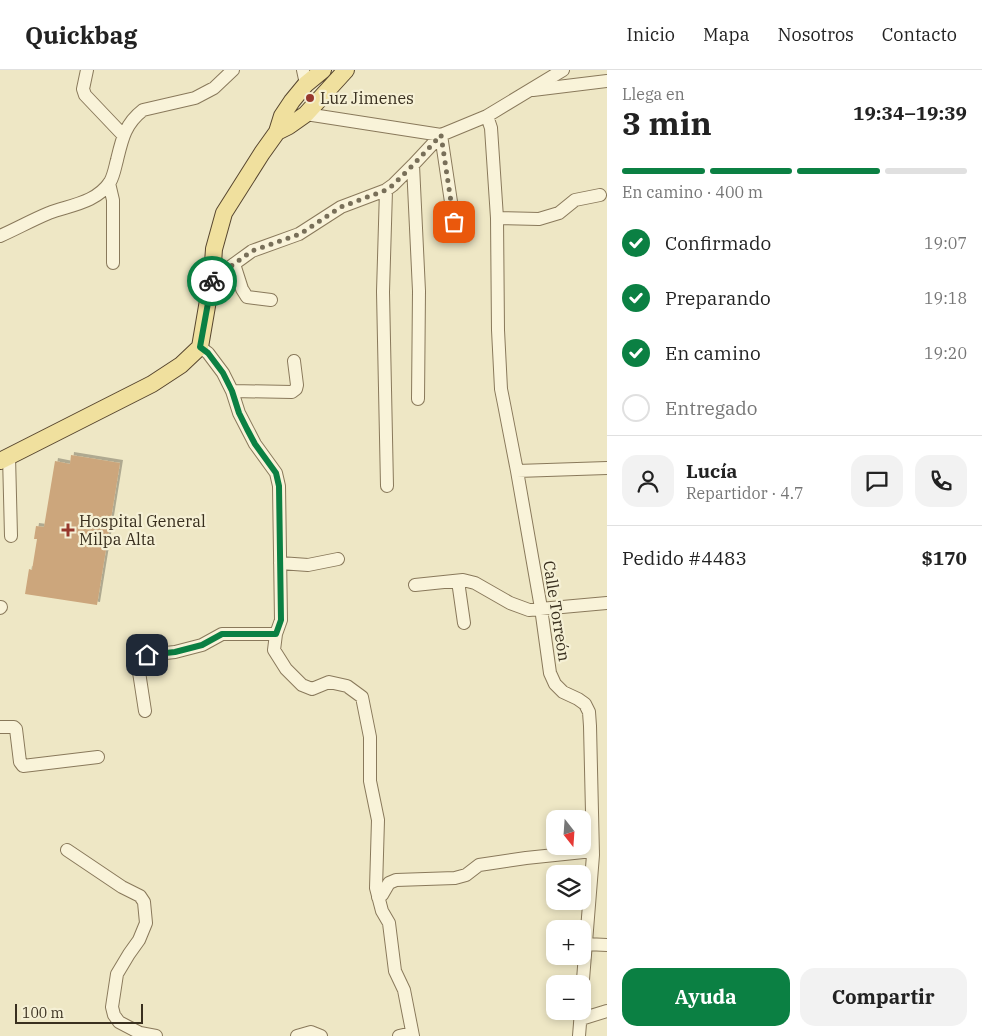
<!DOCTYPE html>
<html lang="es">
<head>
<meta charset="utf-8">
<style>
	:root { --surface:#fff; --page:#f2f2f2; --text:#222; --muted:#767676; --line:#e0e0e0; --accent:#0b8043 }
	body { margin:0; font-family:"IBM Plex Serif",serif; background:var(--page); color:var(--text); height:100vh; display:flex; flex-direction:column; font-size:19px; white-space:nowrap }
	* { box-sizing:border-box; margin:0 }
	p { font-size:16px; color:var(--muted) }
	.icon { flex:none; width:28px; height:28px; fill:none; stroke:currentColor; stroke-width:2; stroke-linecap:round; stroke-linejoin:round }
	.map { position:relative; flex:1; overflow:hidden }
	.details { display:flex; flex-direction:column; background:var(--surface); width:375px }
	.details>* { flex:none }
	.needle { width:32px; rotate:163deg }
	.buttons { position:absolute; left:546px; top:740px; display:grid; gap:10px }
	.buttons a { display:grid; place-items:center; width:45px; height:45px; border-radius:10px; background:var(--surface); box-shadow:0 2px 8px #0003; font-size:25px }
	.scale { position:absolute; left:15px; bottom:12px; width:128px; box-sizing:border-box; padding-left:5px; border:2px solid #392f1f; border-top:0; font-size:14px; line-height:18px; white-space:nowrap; color:#392f1f; -webkit-text-stroke:4px #f5f0d5; paint-order:stroke }
	.pin { position:absolute; display:grid; place-items:center; width:42px; height:42px; color:#fff; margin:-21px; border-radius:10px; box-shadow:0 2px 8px #0006 }
	.courier { position:absolute; display:grid; place-items:center; width:50px; height:50px; margin:-25px; border:4px solid #0b8043; border-radius:50%; background:#fff; color:#222; box-shadow:0 1px 6px #0007 }
	.summary em { font-style:normal; font-weight:800 }
	.summary div { display:flex; flex-direction:column-reverse }
	.summary { display:flex; align-items:center; justify-content:space-between; height:85px; padding:0 15px }
	h1 { font-size:32px; font-weight:800; line-height:38px }
	.bar { display:grid; grid-template-columns:repeat(4,1fr); gap:8px 5px; align-content:center; height:60px; padding:0 15px }
	.bar i { height:6px; border-radius:4px; background:var(--line) }
	.bar .active { background:var(--accent) }
	.bar p { grid-column:span 4 }
	.line { display:flex; align-items:center; gap:12px; padding:0 15px; border-top:1px solid var(--line) }
	.line div { flex:1 }
	.round { display:grid; place-items:center; flex:none; width:52px; height:52px; border-radius:15px; background:var(--page) }
	ol { padding:0 15px; list-style:none }
	li { display:flex; align-items:center; gap:15px; height:55px }
	li p { margin-inline-start:auto }
	li .icon { padding:5px; border-radius:50%; background:var(--accent); color:#fff; stroke-width:4 }
	li:last-child { color:var(--muted) }
	li i { width:28px; height:28px; border:2px solid var(--line); border-radius:50% }
	.primary-button { display:flex; gap:10px; margin-top:auto; padding:10px 15px }
	.primary-button a { flex:1; height:58px; border-radius:15px; background:var(--accent); color:#fff; font-size:20px; font-weight:800; line-height:58px; text-align:center }
	.primary-button a+a { background:var(--page); color:var(--text) }
	header { display:flex; align-items:center; gap:30px; box-sizing:border-box; height:70px; padding:0 25px; background:var(--surface); border-bottom:1px solid var(--line) }
	header strong { font-size:24px }
	nav { display:flex; gap:28px; margin-inline-start:auto; font-size:18px }
	main { display:flex; flex:1; min-height:0 }
	.map>svg:first-child { display:block }
	.building { fill:#cca67c; filter:url(#shadow) }
	.lines { fill:none; stroke-linecap:round; stroke-linejoin:round }
	.minor-casing { stroke:#89795b; stroke-width:14 }
	.major-casing { stroke:#57462f; stroke-width:18 }
	.minor { stroke:#f9f3d9; stroke-width:12 }
	.major { stroke:#f0e09e; stroke-width:16 }
	.done { stroke:#786f59; stroke-width:5; stroke-dasharray:0 9 }
	.route { stroke:#0b8043; stroke-width:6 }
	.poi-dot { fill:#97382c; stroke:#f5f0d5; stroke-width:2 }
	.labels { text-anchor:middle; stroke-width:4.5; stroke-linejoin:round; paint-order:stroke }
	.poi-label { font-size:16px; fill:#392f1f; stroke:#f5f0d5; text-anchor:start }
	.street-label { font-size:16px; fill:#392f1f; stroke:#f5f0d5 }
</style>
</head>
<body>
<header>
<strong>Quickbag</strong>
<nav><a>Inicio</a><a>Mapa</a><a>Nosotros</a><a>Contacto</a></nav>
</header>
<main>
<div class="map">
<svg width="607" height="966" viewBox="0 0 607 966">
	<defs>
		<filter id="shadow"><feDropShadow dx="3" dy="-3" stdDeviation="0" flood-color="#0004"/></filter>
	</defs>
	<rect width="100%" height="100%" fill="#eee7c5"/>
	<!-- building -->
	<path class="building" d="M71,385L120,393L97,535L25,524L29,499L32,500L37,469H34L36,456L44,457L55,391L70,394Z"/>
	<g class="lines">
		<defs>
			<path id="minor" d="M87,0L83,19L85,25L123,65
				M303,0L306,14
				M533,20L607,11
				M306,44L441,65L454,152
				M487,46L491,58L497,148L498,260L501,319L504,334L517,401L541,538L550,603L555,614L563,622L578,629L585,634L589,642L590,656L593,785L582,922
				M413,95L419,221L418,329
				M109,113L113,130V193
				M386,120L383,222L387,416
				M497,148L539,149L559,143L575,130L600,125
				M0,166C16,159 32,150 49,143C70,135 96,133 110,112C114,105 115,97 117,90C122,69 125,54 143,40L195,28L214,18L233,0
				M234,194L242,219L247,227L271,230
				M212,207L223,202L252,181L299,164L341,137L386,120L393,115L413,95L441,65L487,46L563,0
				M200,277L208,283L223,303L232,321L239,343L255,374L276,403L279,416L281,550L276,564
				M232,321L292,322L296,319L297,315L294,291
				M9,386L11,466
				M517,401L607,398
				M280,493L308,495L338,489
				M458,511L464,553
				M415,515L463,510L475,513L510,533L529,540L607,533
				M0,538L1,537
				M145,641L139,602L141,590L147,585L175,582L202,575L222,564H276L274,580L286,599L302,615L312,619L329,612L347,616L362,627L370,667V711L378,750L376,818L382,841L389,853L395,901L404,920L413,966
				M0,657H14L16,659L20,692L23,696L98,687
				M67,780L122,817L140,826L144,832L146,853L139,870L129,884L117,904L112,937L114,945L119,952L140,963L156,966
				M378,827L382,825L389,813L396,810L455,808L466,805L479,795L526,788L593,781
				M586,874L607,875
				M581,949L607,941
				M297,966L311,962L321,966
				M399,966L412,963
				M579,966L581,941"/>
			<path id="major" d="M277,62L289,56L306,44L346,0
				M0,391L152,314L181,295L200,277L212,207L214,179L224,143L262,83L277,62L282,46L292,31L306,14L323,0"/>
		</defs>
		<!-- minor casing -->
		<use href="#minor" class="minor-casing"/>
		<!-- major casing -->
		<use href="#major" class="major-casing"/>
		<!-- minor -->
		<use href="#minor" class="minor"/>
		<!-- major -->
		<use href="#major" class="major"/>
	</g>
	<g class="lines">
		<!-- done -->
		<path class="done" d="M212,211V207L223,202L252,181L300,164L341,137L386,120L393,115L413,95L441,65L454,152"/>
		<!-- route -->
		<path class="route" d="M147,585L175,582L202,575L222,564H276L281,550L279,416L276,403L255,374L247,359L239,343L232,321L223,303L208,283L200,277L212,211"/>
	</g>
	<!-- markers -->
	<g class="poi-dot">
		<circle cx="310" cy="28" r="5"/>
		<path d="M65.5 452.5h5v5h5v5h-5v5h-5v-5h-5v-5h5z"/>
	</g>
	<g class="labels">
		<!-- poi labels -->
		<g class="poi-label">
			<text x="320" y="34">Luz Jimenes</text>
			<text x="79" y="457">Hospital General<tspan x="79" dy="18">Milpa Alta</tspan></text>
		</g>
		<!-- street labels -->
		<g class="street-label">
			<text transform="translate(557 541) rotate(81)" y="6">Calle Torreón</text>
		</g>
	</g>
</svg>
<div class="buttons">
<a><svg class="needle" viewBox="-14 -14 28 28"><path d="M0-13l5 13h-10z" fill="#e53935"/><path d="M0 13l5-13h-10z" fill="#767676"/></svg></a>
<a><svg class="icon" aria-label="layers" viewBox="0 0 24 24"><path d="M12 4l9 5-9 5-9-5zM3 14l9 5 9-5"/></svg></a>
<a>+</a>
<a>−</a>
</div>
<div class="scale">100 m</div>
<div class="pin" style="left:454px;top:152px;background:#ea580c"><svg class="icon" aria-label="bag" viewBox="0 0 24 24"><path d="M5 8h14l-1 12H6zM9 8a3 3 0 0 1 6 0"/></svg></div>
<div class="pin" style="left:147px;top:585px;background:#1f2937"><svg class="icon" aria-label="home" viewBox="0 0 24 24"><path d="M3 11l9-7 9 7M6 9v11h12V9"/></svg></div>
<div class="courier" style="left:212px;top:211px"><svg class="icon" aria-label="bike" viewBox="0 0 24 24"><circle cx="6" cy="16" r="4"/><circle cx="18" cy="16" r="4"/><path d="M6 16l4-8h5l3 8M10 8l3 8H6M13 5h3"/></svg></div>
</div>
<section class="details">
<div class="summary"><div><h1>3 min</h1><p>Llega en</p></div><em>19:34–19:39</em></div>
<div class="bar"><i class="active"></i><i class="active"></i><i class="active"></i><i></i><p>En camino · 400 m</p></div>
<ol>
<li><svg class="icon" aria-label="check" viewBox="0 0 24 24"><path d="M5 12l5 5 9-10"/></svg>Confirmado<p>19:07</p></li>
<li><svg class="icon" aria-label="check" viewBox="0 0 24 24"><path d="M5 12l5 5 9-10"/></svg>Preparando<p>19:18</p></li>
<li><svg class="icon" aria-label="check" viewBox="0 0 24 24"><path d="M5 12l5 5 9-10"/></svg>En camino<p>19:20</p></li>
<li><i></i>Entregado</li>
</ol>
<div class="line" style="height:90px"><a class="round"><svg class="icon" aria-label="person" viewBox="0 0 24 24"><circle cx="12" cy="8" r="4"/><path d="M4 21q1-7 8-7t8 7"/></svg></a><div><b>Lucía</b><p>Repartidor · 4.7</p></div><a class="round"><svg class="icon" aria-label="chat" viewBox="0 0 24 24"><path d="M4 5h16v11H9l-5 4z"/></svg></a><a class="round"><svg class="icon" aria-label="phone" viewBox="0 0 24 24"><path d="M5 4h4l2 5-3 2q2 4 5 5l2-3 5 2v4C11 20 4 13 5 4z"/></svg></a></div>
<div class="line" style="height:65px"><div>Pedido #4483</div><b>$170</b></div>
<div class="primary-button"><a>Ayuda</a><a>Compartir</a></div>
</section>
</main>
</body>
</html>
